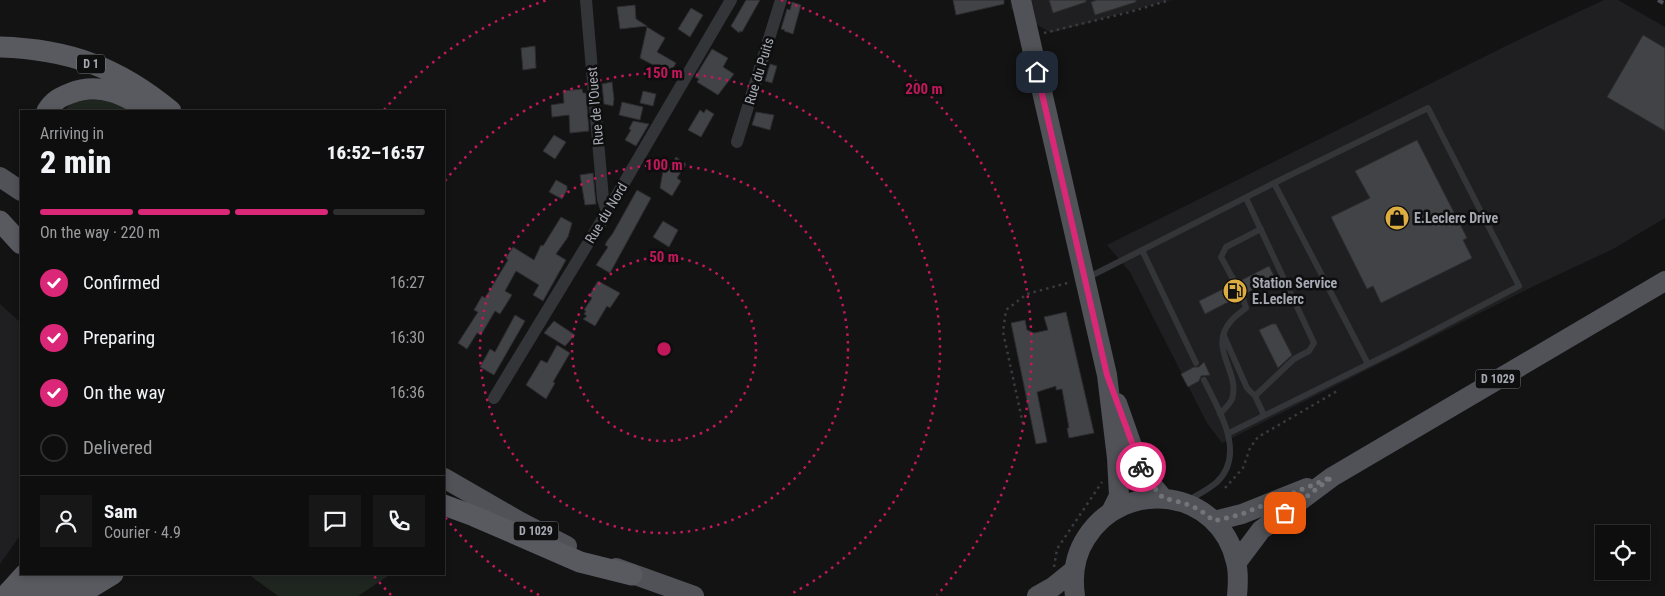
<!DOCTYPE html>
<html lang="en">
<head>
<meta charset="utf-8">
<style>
	:root { --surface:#0e0e0f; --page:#171718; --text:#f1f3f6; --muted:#9b9c9e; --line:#2e2e2f; --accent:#db2777 }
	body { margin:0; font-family:"Roboto Condensed",sans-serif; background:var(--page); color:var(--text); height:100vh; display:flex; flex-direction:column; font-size:19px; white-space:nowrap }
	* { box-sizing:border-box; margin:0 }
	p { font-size:16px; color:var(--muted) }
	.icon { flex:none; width:28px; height:28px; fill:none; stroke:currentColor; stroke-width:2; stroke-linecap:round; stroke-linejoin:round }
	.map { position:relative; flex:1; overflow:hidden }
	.sheet { position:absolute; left:20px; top:110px; width:425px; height:465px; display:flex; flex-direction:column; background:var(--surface); border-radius:0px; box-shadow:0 2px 8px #0003,0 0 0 1px var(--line) }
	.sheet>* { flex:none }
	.fabs { position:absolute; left:1595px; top:525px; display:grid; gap:10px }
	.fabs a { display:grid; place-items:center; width:55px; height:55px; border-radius:0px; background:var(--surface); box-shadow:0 2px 8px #0003,0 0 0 1px var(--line); font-size:25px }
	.pin { position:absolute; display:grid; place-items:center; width:42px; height:42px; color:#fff; margin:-21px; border-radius:10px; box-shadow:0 2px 8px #0006 }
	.courier { position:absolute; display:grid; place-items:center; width:50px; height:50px; margin:-25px; border:4px solid #db2777; border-radius:50%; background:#fff; color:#222; box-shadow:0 1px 6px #0007 }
	.summary em { font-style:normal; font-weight:800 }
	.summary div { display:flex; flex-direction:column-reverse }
	.summary { display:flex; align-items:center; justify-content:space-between; height:85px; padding:0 20px }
	h1 { font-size:32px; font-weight:800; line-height:38px }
	.bar { display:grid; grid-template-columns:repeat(4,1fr); gap:8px 5px; align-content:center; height:60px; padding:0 20px }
	.bar i { height:6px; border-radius:4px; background:var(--line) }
	.bar .current { background:var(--accent) }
	.bar p { grid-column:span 4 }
	.line { display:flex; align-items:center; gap:12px; padding:0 20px; border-top:1px solid var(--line) }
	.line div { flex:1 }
	.round { display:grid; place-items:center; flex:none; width:52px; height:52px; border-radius:0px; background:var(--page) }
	ol { padding:0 20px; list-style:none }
	li { display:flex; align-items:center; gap:15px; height:55px }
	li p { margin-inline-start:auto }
	li .icon { padding:5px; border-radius:50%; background:var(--accent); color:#fff; stroke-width:4 }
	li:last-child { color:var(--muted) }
	li i { width:28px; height:28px; border:2px solid var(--line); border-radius:50% }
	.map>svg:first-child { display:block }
	.built { fill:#1f1f21 }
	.green { fill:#1f2620 }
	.building { fill:#424347; stroke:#2d2d30 }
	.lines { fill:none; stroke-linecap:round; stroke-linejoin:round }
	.path { stroke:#3a3b3f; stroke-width:2.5; stroke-dasharray:2.5 4; stroke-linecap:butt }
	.service { stroke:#343538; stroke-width:6 }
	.minor { stroke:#343538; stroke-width:12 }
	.primary { stroke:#505257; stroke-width:20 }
	.trunk { stroke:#585a60; stroke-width:21 }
	.rail { stroke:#4d4e53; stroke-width:4; stroke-dasharray:6 5; stroke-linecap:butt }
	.done { stroke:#73747b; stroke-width:5; stroke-dasharray:0 9 }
	.route { stroke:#db2777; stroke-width:6 }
	.ring { fill:none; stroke:#c2185b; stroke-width:2.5; stroke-dasharray:2.5 5 }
	.labels { text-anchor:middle; stroke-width:5; stroke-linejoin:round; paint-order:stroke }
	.shield { fill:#0e0e0f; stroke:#787a82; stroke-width:1 }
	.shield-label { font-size:12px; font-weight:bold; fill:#a6a9b3 }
	.street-label { font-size:14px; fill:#a6a9b3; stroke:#0e0e0f }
	.poi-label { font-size:14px; font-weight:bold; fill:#a6a9b3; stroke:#0e0e0f; text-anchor:start }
	.centre { fill:#c2185b; stroke:#0e0e0f; stroke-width:2.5 }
	.ring-label { font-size:15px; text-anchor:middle; font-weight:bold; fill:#c2185b; stroke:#0e0e0f; stroke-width:5; stroke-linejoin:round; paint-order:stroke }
</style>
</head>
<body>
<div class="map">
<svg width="1665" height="596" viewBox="0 0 1665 596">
	<rect width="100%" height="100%" fill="#131314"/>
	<!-- built -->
	<path class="built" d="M1010,0H1170L1051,33L1011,9Z
		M1604,0H1618L1665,27V218L1613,249L1536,285L1222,443L1207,423L1130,272L1107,245L1514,42Z
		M0,304L21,323V534L0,564Z"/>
	<!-- green -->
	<path class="green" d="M77,96L115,99L133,111H64Z
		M248,574H391L358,596H278Z"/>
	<!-- building -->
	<path class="building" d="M746,0H760L742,32L740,31L739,33L731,26Z
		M953,0H1004V4L956,15Z
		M1049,0H1086V2L1053,13Z
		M1097,0H1136V2L1095,15L1091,2Z
		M792,2L801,5L793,34L784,31L785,30L781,29L787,9L790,10Z
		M635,5L636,19L647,26L620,29L617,7Z
		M691,8L703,15L690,37L678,29Z
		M647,27L665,38L657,52L676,63L670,74L640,58Z
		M1643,35L1665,48V131L1607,97Z
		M535,46L536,68L523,70L521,48Z
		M712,49L728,58L723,67L734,74L718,95L697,82L699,79L695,77Z
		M770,64L777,66L772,83L765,81Z
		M612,82L614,99L613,106L604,104L602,84Z
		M582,89L583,93H586L589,131L570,133L569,115L552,117L551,105L564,103L563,91Z
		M643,91L656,94L653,106L640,103Z
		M622,102L643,107L640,120L619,115Z
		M706,109L714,114L701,137L688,130L700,110L704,113Z
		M756,112L774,115L770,130L752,125Z
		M633,121L649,124L636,146L625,140L631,130L629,129Z
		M554,135L566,142L555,159L543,151Z
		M1417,140L1467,238L1463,240L1472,258L1381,303L1373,286L1367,289L1331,217L1370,198L1355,171Z
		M676,157L686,164L677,178L681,181L672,196L660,188L663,171L666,173Z
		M593,173L596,204L585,205L580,175Z
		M556,180L567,186V190L562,199L549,192Z
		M637,190L651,198L610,273L596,265L608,247L605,245L607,241L613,233Z
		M561,217L572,223L568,237L556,254L566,260L543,301L533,295L539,285L516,271L505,291L512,295L500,314L495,311L481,335L477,333L467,349L458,343L478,312L474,310L482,296L485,298L508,260L506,258L513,247L534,260L541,245L543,246Z
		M663,221L678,230L669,247L653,237Z
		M1269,266L1275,278L1247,293L1240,281Z
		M598,281L620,293L610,308L607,306L595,326L583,319L587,316L584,314L586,311L584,310L592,298L589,296Z
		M1231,285L1238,297L1205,314L1199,301Z
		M1066,312L1094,433L1069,438L1067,428H1069L1062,389L1056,390V386L1037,392L1047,442L1036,444L1011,323L1025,320L1027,330L1034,333L1048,330L1044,317Z
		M515,315L525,321L494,375L480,367L490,349L495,352Z
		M554,321L575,335L565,346L544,333Z
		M1272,324H1276L1292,355L1278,368L1259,330Z
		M557,345L570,353L553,382L555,383L546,399L526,385L541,360L547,363Z
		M1204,362L1210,375L1201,376L1199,381L1188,387L1181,374L1194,367H1199Z"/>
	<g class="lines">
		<!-- path -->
		<path class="path" d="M1044,33L1130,12L1170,0
			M1023,424L1003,332L1006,310L1027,294L1071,282
			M1225,488L1243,468L1250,448L1258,437L1339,390
			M1054,567L1057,549L1102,482"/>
		<!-- service -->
		<path class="service" d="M1274,183L1368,364
			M1246,198L1314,343L1309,351L1294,359L1255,396
			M1142,250L1196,363
			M1087,278L1274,183L1428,108L1519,286L1401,348L1229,433
			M1224,336L1247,388L1255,396L1264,415
			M1220,414C1224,409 1230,404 1232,399C1241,372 1207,348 1231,321C1235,316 1241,312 1246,308L1242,295L1221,257L1226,247L1261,229
			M1187,501C1197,495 1208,490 1217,482C1247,453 1218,409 1204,380"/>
		<!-- minor -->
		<path class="minor" d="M586,0L603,199L607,212
			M737,142L781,0
			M494,398L607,212L731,0"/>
		<!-- primary -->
		<path class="primary" d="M1021,0L1107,375L1117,458L1119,496L1112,510
			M0,177L21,191
			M1117,403L1137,460L1146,478L1163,498
			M444,478L517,520L567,546
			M1214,521L1242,514L1307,488
			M1237,562L1261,530L1332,477L1665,281
			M616,568L694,596
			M1037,596L1053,587L1074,570
			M1075,596C1072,575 1075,555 1086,538C1125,476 1220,489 1236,562C1239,573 1238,585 1237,596"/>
		<!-- trunk -->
		<path class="trunk" d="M0,47C68,49 118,67 171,111
			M47,111C53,101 60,97 71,93C101,81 126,96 151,111
			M0,221L21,244
			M444,505L474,516L580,562L632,575
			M5,596L25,574
			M26,596L56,574
			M50,596L79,574
			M77,596L113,574"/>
		<!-- rail -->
		<path class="rail" d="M1658,0L1665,4"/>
	</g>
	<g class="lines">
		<!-- done -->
		<path class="done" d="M1141,467L1146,478L1163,498L1184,503L1200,510L1214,521L1242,514L1332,477L1285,513"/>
		<!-- route -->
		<path class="route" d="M1037,72L1107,375L1141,467"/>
	</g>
	<!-- distance rings -->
	<g class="ring">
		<circle cx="664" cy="349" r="92"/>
		<circle cx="664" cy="349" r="184"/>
		<path d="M539 595A276 276 0 0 1 445 517M445 181A276 276 0 1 1 789 595"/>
		<path d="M391 595A368 368 0 0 1 374 576M384 110A368 368 0 0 1 547 0M781 0A368 368 0 0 1 937 595"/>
	</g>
	<!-- icons -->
	<defs>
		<symbol id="shop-disc" viewBox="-11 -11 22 22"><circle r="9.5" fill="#ddad42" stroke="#0e0e0f"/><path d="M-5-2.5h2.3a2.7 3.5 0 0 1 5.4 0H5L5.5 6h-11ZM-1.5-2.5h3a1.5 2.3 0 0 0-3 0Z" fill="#111"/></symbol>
		<symbol id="fuel-disc" viewBox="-11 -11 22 22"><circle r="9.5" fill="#ddad42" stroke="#0e0e0f"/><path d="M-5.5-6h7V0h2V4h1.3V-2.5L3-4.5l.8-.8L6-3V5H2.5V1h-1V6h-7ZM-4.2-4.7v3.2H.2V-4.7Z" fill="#111"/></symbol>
	</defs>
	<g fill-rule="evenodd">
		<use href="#shop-disc" x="1383" y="204" width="28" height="28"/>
		<use href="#fuel-disc" x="1221" y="277" width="28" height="28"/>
	</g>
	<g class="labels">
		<!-- shield labels -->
		<g class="shield">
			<rect x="77" y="54.5" width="28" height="19" rx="4"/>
			<rect x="1475.5" y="369.5" width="45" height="19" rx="4"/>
			<rect x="513.5" y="521.5" width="45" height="19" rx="4"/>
		</g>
		<g class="shield-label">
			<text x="91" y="68">D 1</text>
			<text x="1498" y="383">D 1029</text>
			<text x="536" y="535">D 1029</text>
		</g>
		<!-- street labels -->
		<g class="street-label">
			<text transform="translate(759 71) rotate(-73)" y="5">Rue du Puits</text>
			<text transform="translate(595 106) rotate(-95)" y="5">Rue de l'Ouest</text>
			<text transform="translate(606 213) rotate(-59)" y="5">Rue du Nord</text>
		</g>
		<!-- poi labels -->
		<g class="poi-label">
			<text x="1414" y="223">E.Leclerc Drive</text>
			<text x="1252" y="288">Station Service<tspan x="1252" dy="16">E.Leclerc</tspan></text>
		</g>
	</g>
	<circle cx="664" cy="349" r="8" class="centre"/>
	<g class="ring-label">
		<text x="664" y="78">150 m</text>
		<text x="924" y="94">200 m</text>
		<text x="664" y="170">100 m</text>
		<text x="664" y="262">50 m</text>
	</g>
</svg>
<div class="fabs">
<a><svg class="icon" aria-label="locate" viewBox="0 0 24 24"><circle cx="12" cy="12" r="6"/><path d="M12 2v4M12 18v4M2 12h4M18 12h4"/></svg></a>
</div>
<div class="pin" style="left:1285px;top:513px;background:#ea580c"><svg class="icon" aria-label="bag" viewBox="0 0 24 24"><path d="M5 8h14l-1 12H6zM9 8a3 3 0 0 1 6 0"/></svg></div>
<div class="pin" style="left:1037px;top:72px;background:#1f2937"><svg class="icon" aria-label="home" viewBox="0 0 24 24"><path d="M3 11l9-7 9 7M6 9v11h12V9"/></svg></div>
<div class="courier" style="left:1141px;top:467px"><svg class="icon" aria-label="bike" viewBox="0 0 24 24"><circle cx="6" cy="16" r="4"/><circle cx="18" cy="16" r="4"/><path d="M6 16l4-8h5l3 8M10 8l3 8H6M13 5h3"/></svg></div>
<section class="sheet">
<div class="summary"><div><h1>2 min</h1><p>Arriving in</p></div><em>16:52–16:57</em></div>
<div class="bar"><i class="current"></i><i class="current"></i><i class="current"></i><i></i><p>On the way · 220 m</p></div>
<ol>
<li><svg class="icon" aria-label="check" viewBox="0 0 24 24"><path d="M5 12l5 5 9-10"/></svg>Confirmed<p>16:27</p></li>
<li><svg class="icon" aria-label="check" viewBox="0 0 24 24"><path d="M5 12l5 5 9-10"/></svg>Preparing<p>16:30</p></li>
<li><svg class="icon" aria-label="check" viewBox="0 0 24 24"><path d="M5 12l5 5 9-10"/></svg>On the way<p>16:36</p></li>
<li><i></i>Delivered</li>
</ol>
<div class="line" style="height:90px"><a class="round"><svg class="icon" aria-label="person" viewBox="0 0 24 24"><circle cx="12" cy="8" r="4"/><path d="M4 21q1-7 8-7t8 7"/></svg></a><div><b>Sam</b><p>Courier · 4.9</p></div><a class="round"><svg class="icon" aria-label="chat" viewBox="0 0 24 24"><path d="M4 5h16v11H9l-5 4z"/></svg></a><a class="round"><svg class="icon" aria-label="phone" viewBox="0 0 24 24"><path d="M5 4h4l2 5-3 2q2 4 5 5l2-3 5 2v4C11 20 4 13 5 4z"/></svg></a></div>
</section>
</div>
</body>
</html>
